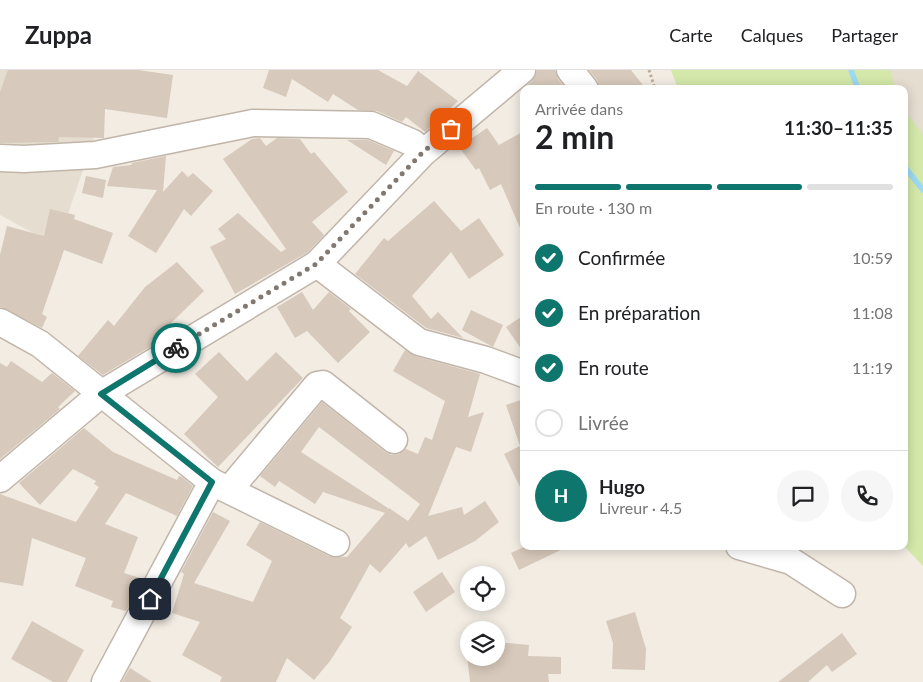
<!DOCTYPE html>
<html lang="fr">
<head>
<meta charset="utf-8">
<style>
	:root { --surface:#fff; --page:#f6f6f6; --text:#202124; --muted:#757577; --line:#e0e0e0; --accent:#0f766e }
	body { margin:0; font-family:Lato,sans-serif; background:var(--page); color:var(--text); height:100vh; display:flex; flex-direction:column; font-size:19px; white-space:nowrap }
	* { box-sizing:border-box; margin:0 }
	p { font-size:16px; color:var(--muted) }
	.icon { flex:none; width:28px; height:28px; fill:none; stroke:currentColor; stroke-width:2; stroke-linecap:round; stroke-linejoin:round }
	.map { position:relative; flex:1; overflow:hidden }
	.details { position:absolute; left:520px; top:15px; width:388px; height:465px; display:flex; flex-direction:column; background:var(--surface); border-radius:10px; box-shadow:0 2px 12px #0003 }
	.details>* { flex:none }
	.controls { position:absolute; left:460px; top:496px; display:grid; gap:10px }
	.controls a { display:grid; place-items:center; width:45px; height:45px; border-radius:50%; background:var(--surface); box-shadow:0 2px 12px #0003; font-size:25px }
	.pin { position:absolute; display:grid; place-items:center; width:42px; height:42px; color:#fff; margin:-21px; border-radius:10px; box-shadow:0 2px 8px #0006 }
	.courier { position:absolute; display:grid; place-items:center; width:50px; height:50px; margin:-25px; border:4px solid #0f766e; border-radius:50%; background:#fff; color:#222; box-shadow:0 1px 6px #0007 }
	.head em { font-style:normal; font-weight:700 }
	.head div { display:flex; flex-direction:column-reverse }
	.head { display:flex; align-items:center; justify-content:space-between; height:85px; padding:0 15px }
	h1 { font-size:32px; font-weight:700; line-height:38px }
	.bar { display:grid; grid-template-columns:repeat(4,1fr); gap:8px 5px; align-content:center; height:60px; padding:0 15px }
	.bar i { height:6px; border-radius:4px; background:var(--line) }
	.bar .on { background:var(--accent) }
	.bar p { grid-column:span 4 }
	.line { display:flex; align-items:center; gap:12px; padding:0 15px; border-top:1px solid var(--line) }
	.line div { flex:1 }
	.round { display:grid; place-items:center; flex:none; width:52px; height:52px; border-radius:26px; background:var(--page) }
	ol { padding:0 15px; list-style:none }
	li { display:flex; align-items:center; gap:15px; height:55px }
	li p { margin-inline-start:auto }
	li .icon { padding:5px; border-radius:50%; background:var(--accent); color:#fff; stroke-width:4 }
	li:last-child { color:var(--muted) }
	li i { width:28px; height:28px; border:2px solid var(--line); border-radius:50% }
	header { display:flex; align-items:center; gap:30px; box-sizing:border-box; height:70px; padding:0 25px; background:var(--surface); border-bottom:1px solid var(--line) }
	header strong { font-size:24px }
	nav { display:flex; gap:28px; margin-inline-start:auto; font-size:18px }
	.map>svg:first-child { display:block }
	.residential { fill:#e6ddd1 }
	.green { fill:#d4e8aa }
	.lines { fill:none; stroke-linecap:round; stroke-linejoin:round }
	.stream { stroke:#9cdaf2; stroke-width:5.5 }
	.building { fill:#d7c9bb; fill-rule:evenodd }
	.minor-casing { stroke:#c1b5a9; stroke-width:29 }
	.path { stroke:#c0ac96; stroke-width:3; stroke-dasharray:2.5 2.5; stroke-linecap:butt }
	.minor { stroke:#fff; stroke-width:26 }
	.done { stroke:#817971; stroke-width:5; stroke-dasharray:0 9 }
	.route { stroke:#0f766e; stroke-width:6 }
</style>
</head>
<body>
<header>
<strong>Zuppa</strong>
<nav><a>Carte</a><a>Calques</a><a>Partager</a></nav>
</header>
<div class="map">
<svg width="923" height="612" viewBox="0 0 923 612">
	<rect width="100%" height="100%" fill="#f2ece3"/>
	<!-- residential -->
	<path class="residential" d="M0,0H117L57,176L0,145Z
		M883,0H923V107L904,62V19H889Z"/>
	<!-- green -->
	<path class="green" d="M671,0H890L895,19H678Z
		M904,40L923,64V496L904,476Z"/>
	<g class="lines">
		<!-- stream -->
		<path class="stream" d="M851,0L858,19
			M904,96L923,120"/>
	</g>
	<!-- building -->
	<path class="building" d="M8,0H138L173,5L167,48L105,39L104,68L59,67L58,72L0,73V22Z
		M269,0H378L407,16L418,1L458,31L425,62L406,47L402,52L377,41L358,40L333,24L328,32L292,9L286,27L263,18Z
		M537,0H555L558,9L566,19H523L532,11Z
		M589,0H631L646,19H600L597,10Z
		M487,58L499,75L524,61V167L501,114L490,120L479,98L476,100L459,77Z
		M260,68L266,76L277,68L300,69L311,84L314,82L348,122L312,152L324,165L308,182L235,224L210,177L226,169L218,159L238,143L281,182L286,179L223,89L252,69Z
		M347,70H368L394,81L386,95Z
		M166,86L163,122L182,101L188,107L193,103L213,121L191,146L184,139L156,183L128,166L157,120L107,116L113,97L131,95L132,93Z
		M86,106L106,110L103,128L82,123Z
		M434,131L461,161L479,148L504,185L469,209L451,182L412,226L431,249L438,242L463,268L426,258L355,204L384,168L388,171Z
		M50,139L75,145L74,149L113,163L102,194L64,180L42,244L47,247L42,258L0,237V185L7,156L44,166Z
		M177,192L204,221L168,256L173,263L103,305L78,286L108,250L114,256L145,217Z
		M302,222L313,240L329,222L351,239L349,241L370,262L338,293L307,261L295,268L277,237Z
		M471,240L503,255L493,277L462,260Z
		M524,245V283L506,257Z
		M405,280L415,286L480,304L468,347L484,342L471,382L456,377L428,446L462,437L464,445L485,431L499,452L475,471L438,490L426,466L409,478L406,473L380,503L370,494L340,548L352,557L330,591L314,610L287,588L276,612H220L222,607L182,585L200,552L172,543L184,504L181,502L213,442L230,451L194,513L253,532L272,491L246,475L260,452L329,486L347,487L385,443L323,422L315,434L279,411L275,417L260,406L322,332L385,382L391,385L399,384L406,379L418,384L425,367L432,370L445,331L393,301ZM319,357L420,434L408,451L389,438L387,440L388,438L301,382Z
		M219,282L247,311L276,282L303,308L218,397L184,364L218,327L195,304Z
		M11,291L42,312L52,303L75,321L58,337L60,339L0,389V293L7,297Z
		M524,329V425L504,384L520,376L506,335Z
		M84,358L113,382L177,410L179,406L182,407L193,416L177,446L126,423L105,454L138,467L124,503L143,509L126,541L111,537L113,531L75,516L86,488L32,468L23,516L0,512V424L76,452L99,417L94,414L96,411L73,399L40,435L19,413Z
		M526,476H569L519,500L511,483Z
		M442,502L455,522L426,542L413,522Z
		M635,542L646,579L645,600L612,599L613,573L606,551Z
		M32,551L84,580L67,612H53L11,589Z
		M842,563L857,584L832,602L827,595L808,612H778Z
		M507,573L529,575L528,586L561,587V604H548L549,612H470L466,576H469V588H496V574Z
		M130,598L152,612H122Z"/>
	<g class="lines">
		<defs>
			<path id="minor" d="M570,0L585,19
				M0,88L24,89L95,85L253,53L371,55L413,73L423,83
				M317,194L419,272L486,290L524,304
				M0,252L40,274L212,412
				M0,409L101,324L317,194L423,83L522,0
				M229,420L317,315L323,314L394,370
				M739,476L791,491L842,524
				M105,612L212,412L336,473"/>
		</defs>
		<!-- minor casing -->
		<use href="#minor" class="minor-casing"/>
		<!-- path -->
		<path class="path" d="M649,0L655,19"/>
		<!-- minor -->
		<use href="#minor" class="minor"/>
	</g>
	<g class="lines">
		<!-- done -->
		<path class="done" d="M176,278L316,194L423,82L451,59"/>
		<!-- route -->
		<path class="route" d="M150,529L212,412L101,324L176,278"/>
	</g>
</svg>
<div class="controls">
<a><svg class="icon" aria-label="locate" viewBox="0 0 24 24"><circle cx="12" cy="12" r="6"/><path d="M12 2v4M12 18v4M2 12h4M18 12h4"/></svg></a>
<a><svg class="icon" aria-label="layers" viewBox="0 0 24 24"><path d="M12 4l9 5-9 5-9-5zM3 14l9 5 9-5"/></svg></a>
</div>
<div class="pin" style="left:451px;top:59px;background:#ea580c"><svg class="icon" aria-label="bag" viewBox="0 0 24 24"><path d="M5 8h14l-1 12H6zM9 8a3 3 0 0 1 6 0"/></svg></div>
<div class="pin" style="left:150px;top:529px;background:#1f2937"><svg class="icon" aria-label="home" viewBox="0 0 24 24"><path d="M3 11l9-7 9 7M6 9v11h12V9"/></svg></div>
<div class="courier" style="left:176px;top:278px"><svg class="icon" aria-label="bike" viewBox="0 0 24 24"><circle cx="6" cy="16" r="4"/><circle cx="18" cy="16" r="4"/><path d="M6 16l4-8h5l3 8M10 8l3 8H6M13 5h3"/></svg></div>
<section class="details">
<div class="head"><div><h1>2 min</h1><p>Arrivée dans</p></div><em>11:30–11:35</em></div>
<div class="bar"><i class="on"></i><i class="on"></i><i class="on"></i><i></i><p>En route · 130 m</p></div>
<ol>
<li><svg class="icon" aria-label="check" viewBox="0 0 24 24"><path d="M5 12l5 5 9-10"/></svg>Confirmée<p>10:59</p></li>
<li><svg class="icon" aria-label="check" viewBox="0 0 24 24"><path d="M5 12l5 5 9-10"/></svg>En préparation<p>11:08</p></li>
<li><svg class="icon" aria-label="check" viewBox="0 0 24 24"><path d="M5 12l5 5 9-10"/></svg>En route<p>11:19</p></li>
<li><i></i>Livrée</li>
</ol>
<div class="line" style="height:90px"><b class="round" style="background:var(--accent);color:#fff">H</b><div><b>Hugo</b><p>Livreur · 4.5</p></div><a class="round"><svg class="icon" aria-label="chat" viewBox="0 0 24 24"><path d="M4 5h16v11H9l-5 4z"/></svg></a><a class="round"><svg class="icon" aria-label="phone" viewBox="0 0 24 24"><path d="M5 4h4l2 5-3 2q2 4 5 5l2-3 5 2v4C11 20 4 13 5 4z"/></svg></a></div>
</section>
</div>
</body>
</html>
